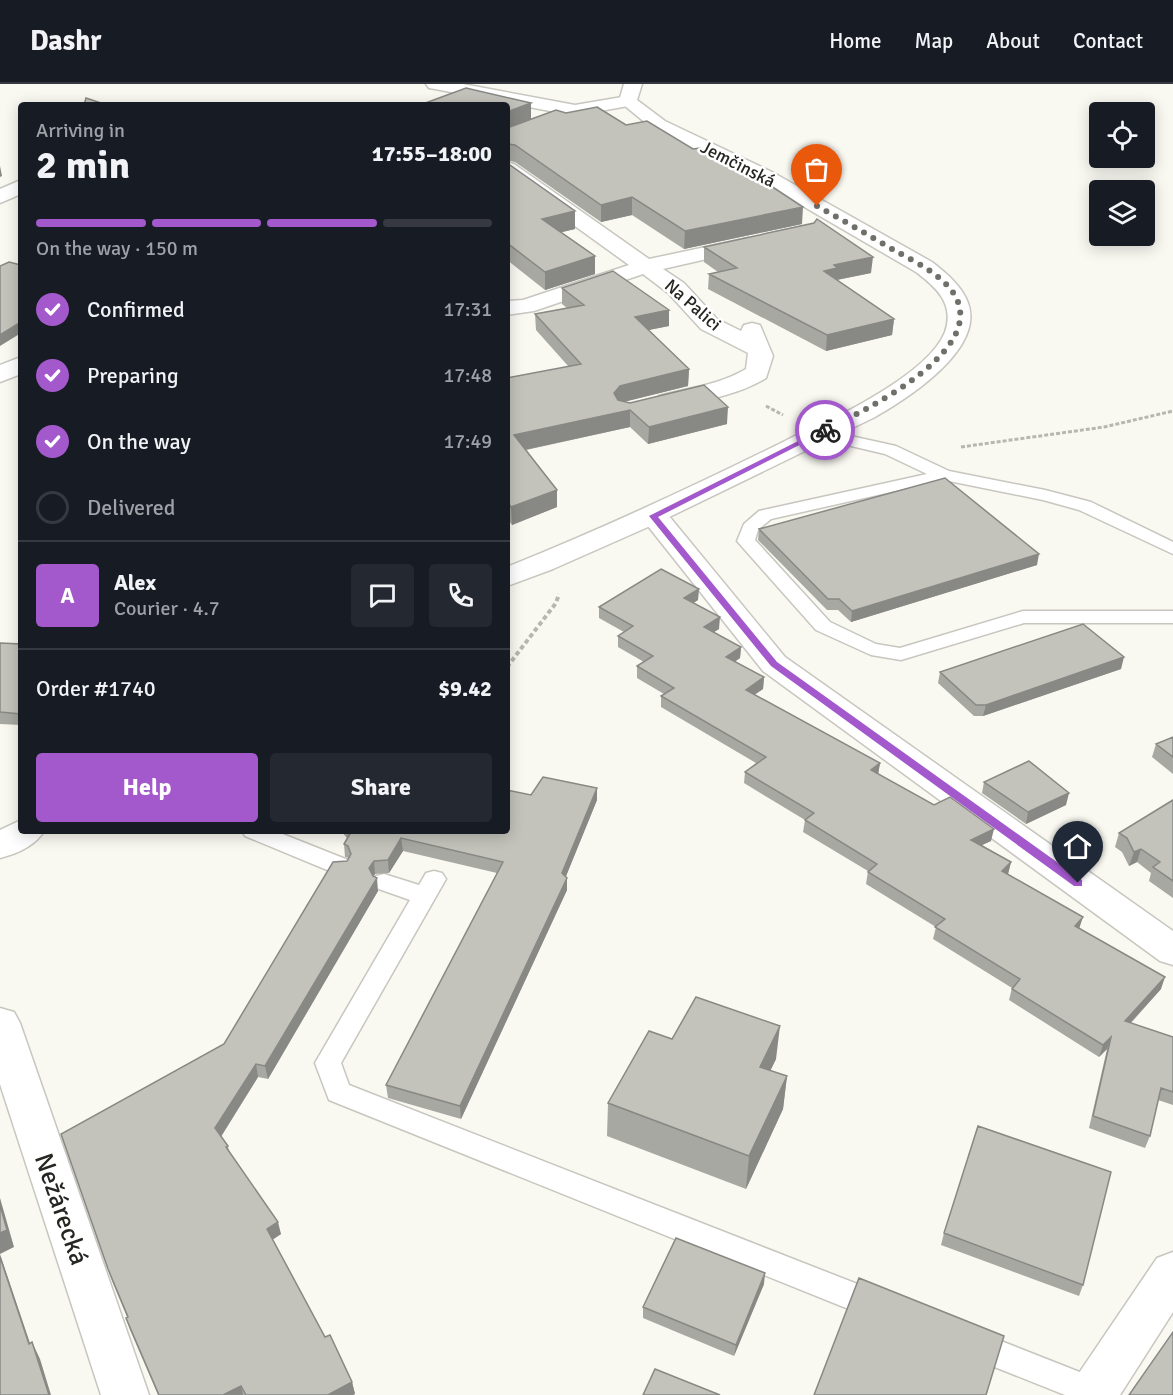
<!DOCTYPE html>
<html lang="en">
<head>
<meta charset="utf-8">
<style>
	:root { --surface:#171b24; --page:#242831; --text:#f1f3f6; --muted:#9ea1a6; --line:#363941; --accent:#a359cc }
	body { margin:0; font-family:Signika,sans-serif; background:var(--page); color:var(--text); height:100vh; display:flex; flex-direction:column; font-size:22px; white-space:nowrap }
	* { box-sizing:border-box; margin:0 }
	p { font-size:20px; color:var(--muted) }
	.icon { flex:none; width:33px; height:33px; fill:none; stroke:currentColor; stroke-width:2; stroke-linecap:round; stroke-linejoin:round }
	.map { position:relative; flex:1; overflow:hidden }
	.side { position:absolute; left:18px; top:18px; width:492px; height:732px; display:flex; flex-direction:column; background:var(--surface); border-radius:6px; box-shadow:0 3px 15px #0003 }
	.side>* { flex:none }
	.tools { position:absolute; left:1089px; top:18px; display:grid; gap:12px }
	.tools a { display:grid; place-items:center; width:66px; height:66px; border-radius:6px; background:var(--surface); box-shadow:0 3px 15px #0003; font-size:30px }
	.pin { position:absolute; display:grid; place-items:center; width:51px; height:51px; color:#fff; margin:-62px -26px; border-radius:50% 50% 50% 0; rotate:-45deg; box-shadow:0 0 6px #0007 }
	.pin .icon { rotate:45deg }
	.courier { position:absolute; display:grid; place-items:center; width:60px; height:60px; margin:-30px; border:4px solid #a359cc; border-radius:50%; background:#fff; color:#222; box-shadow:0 2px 8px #0007 }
	.head em { font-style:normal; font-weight:800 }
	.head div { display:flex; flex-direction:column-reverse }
	.head { display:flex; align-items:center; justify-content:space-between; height:102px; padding:0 18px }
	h1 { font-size:39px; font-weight:800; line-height:45px }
	.bar { display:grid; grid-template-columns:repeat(4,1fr); gap:9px 6px; align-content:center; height:72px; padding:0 18px }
	.bar i { height:8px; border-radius:4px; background:var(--line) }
	.bar .current { background:var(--accent) }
	.bar p { grid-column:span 4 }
	.line { display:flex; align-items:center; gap:15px; padding:0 18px; border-top:2px solid var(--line) }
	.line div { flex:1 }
	.round { display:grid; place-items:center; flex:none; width:63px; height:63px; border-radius:6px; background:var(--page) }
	ol { padding:0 18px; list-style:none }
	li { display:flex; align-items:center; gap:18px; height:66px }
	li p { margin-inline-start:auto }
	li .icon { padding:6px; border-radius:50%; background:var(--accent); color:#fff; stroke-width:4 }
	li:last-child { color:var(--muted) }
	li i { width:33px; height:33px; border:3px solid var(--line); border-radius:50% }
	.cta { display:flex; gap:12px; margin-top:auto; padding:12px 18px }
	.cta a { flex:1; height:69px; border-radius:6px; background:var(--accent); color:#fff; font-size:24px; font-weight:800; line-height:69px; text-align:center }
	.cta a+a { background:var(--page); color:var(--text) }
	header { display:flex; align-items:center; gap:36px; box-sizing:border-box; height:84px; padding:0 30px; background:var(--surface); border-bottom:2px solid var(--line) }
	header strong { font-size:28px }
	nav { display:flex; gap:33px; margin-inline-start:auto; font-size:21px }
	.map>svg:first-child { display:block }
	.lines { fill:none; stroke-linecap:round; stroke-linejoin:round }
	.service-casing { stroke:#c7c6bf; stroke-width:3 }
	.minor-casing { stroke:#c7c6bf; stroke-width:3 }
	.tertiary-casing { stroke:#c7c6bf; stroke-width:3 }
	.path-far1 { stroke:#b7b6b1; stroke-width:3; stroke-dasharray:4 2; stroke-linecap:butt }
	.path { stroke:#b7b6b1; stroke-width:4; stroke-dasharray:4.5 3; stroke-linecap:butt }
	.service { fill:#fff; fill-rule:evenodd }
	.minor { fill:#fff; fill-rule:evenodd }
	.tertiary { fill:#fff; fill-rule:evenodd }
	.wall { fill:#a8a8a2 }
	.shaded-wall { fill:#888884 }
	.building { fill:#c3c3bc; stroke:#888884; stroke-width:1.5 }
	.route { fill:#a359cc }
	.done { stroke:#70706b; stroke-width:6; stroke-dasharray:0 10.8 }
	.labels { text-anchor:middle; stroke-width:5; stroke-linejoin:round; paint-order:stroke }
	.far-street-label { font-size:18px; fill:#262623; stroke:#fff }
	.near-street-label { font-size:26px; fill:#262623; stroke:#fff }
</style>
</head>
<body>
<header>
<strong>Dashr</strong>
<nav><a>Home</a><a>Map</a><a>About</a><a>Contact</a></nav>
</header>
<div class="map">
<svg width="1173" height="1311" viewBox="0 0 1173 1311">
	<rect width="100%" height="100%" fill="#f9f8f1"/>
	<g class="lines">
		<defs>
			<path id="service" d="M819,345L896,362L949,387L1045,406L1091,418L1173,458V470L1079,426L1043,416L944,396L771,435L758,446L755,456L830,538L876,560L900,564L1023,527H1173V539H1024L901,576L871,571L816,546L737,457L744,440L759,427L927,390L885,370L813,353L811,350Z
				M242,747H275L348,776L351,782L348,788L340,790L332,788L245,752Z
				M434,787L442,789L446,795L341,979L349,1001L888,1212L892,1222L888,1232L877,1236L866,1232L329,1016L315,979L410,816L376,804L372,798L376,792L384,790L419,801L426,789Z
				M973,1246L1105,1298L1109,1311H1065L962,1270L958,1260L962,1250Z"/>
			<path id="minor" d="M426,0H463L575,21L628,12L634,13L637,17L634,21L628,22L579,31L507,59V47L555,28L435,5L429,4Z
				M507,78L514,80L649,175L748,154L755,156L759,160L755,164L663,185L684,199L717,235L741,247L744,241L752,239L760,241L773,272L766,294C736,312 701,317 668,324L659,322L656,317L659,312C689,304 719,301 746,285L748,269L701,245L668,209L643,190L534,227L507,231V217L523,216L629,181L507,93Z
				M21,96V110L0,119V105Z
				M21,273V290L0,298V281Z
				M654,424L664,426L785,573L1173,847V881L1160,877L763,587L640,432L644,426Z
				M0,924L14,928L20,939L149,1311H101L0,1000Z
				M1173,1168V1228L1120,1311H1071L1070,1308L1077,1292L1157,1174Z"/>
			<path id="tertiary" d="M624,0H642L637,16L665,37L772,88L932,178C946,189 962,202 968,219C985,265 908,314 875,333L657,439L553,485L507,502V483C602,445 694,402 785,357C814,342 844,331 871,314C895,300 935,274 945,248C955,220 936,203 916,188L758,96L653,45L619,17Z
				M21,736V747H44C35,762 16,770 0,774V746Z"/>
		</defs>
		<!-- service casing -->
		<use href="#service" class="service-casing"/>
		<!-- minor casing -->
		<use href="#minor" class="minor-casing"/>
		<!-- tertiary casing -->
		<use href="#tertiary" class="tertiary-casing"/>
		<!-- path-far1 -->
		<path class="path-far1" d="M766,322L783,331
			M961,363L1104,343L1173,327"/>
		<!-- path -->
		<path class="path" d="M507,583L556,519L559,510"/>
		<!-- service -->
		<use href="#service" class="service"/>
		<!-- minor -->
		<use href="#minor" class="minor"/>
		<!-- tertiary -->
		<use href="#tertiary" class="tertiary"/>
	</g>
	<!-- wall -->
	<path class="wall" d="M531,19V35L566,29L626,41L802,140L684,165L632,131L601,138L515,78L507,76V21Z
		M507,79L575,127V145L561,148L595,172V190L545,206L507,176Z
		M704,163L871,189L837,196L894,235L892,251L826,267L708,205L709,190L718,188L704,178Z
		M562,204L669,242L648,246L689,285L688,302L624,318L727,340L648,360L630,343L526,366L557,406V423L512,441L507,434V294L569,283L536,246L535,230L567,224L562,220Z
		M759,445L1037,481L851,538L838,526H827L758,456Z
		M698,516L693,519L719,545L714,548L741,563L740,574L735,577L764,593L763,605L754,611L880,679L878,690L991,757L982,761L1011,778L1008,790L1161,905L1131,939L1173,953V1021L1158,1016L1150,1052L1145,1064L1089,1044L1107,965L1099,973L1009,916L1012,904L933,855L936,843L866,800L868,787L803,748L805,736L744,699L745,688L756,679L661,623V612L664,610L637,594V582L644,578L618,563V552L624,548L599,534V523Z
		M0,559L21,560V641L0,640Z
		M1121,585L983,632H974L938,599L940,588Z
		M1173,653V690L1152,673L1156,660Z
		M984,698L1066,721L1026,740L982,709Z
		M531,711L597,716L566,792L567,806L461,1035L388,1014L386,1001L497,789L403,767L389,789L375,790L373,793L378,807L268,995L258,993L221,1053L228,1062L229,1068L281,1150L272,1156L325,1253L352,1298L355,1310L353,1311H158L130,1246L126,1234L127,1233L112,1197L61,1050L224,960L349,774L345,773L344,760L347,754L341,747H507Z
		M1173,716V814L1149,797L1151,789L1137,778L1129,782L1122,768L1115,763L1119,749Z
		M672,955L776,975L770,987L787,992L783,1025L746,1105L607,1052L608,1019Z
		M944,1149L1083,1201L1079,1212L941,1161Z
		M764,1200L734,1272L643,1234V1223Z"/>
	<!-- shaded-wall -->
	<path class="shaded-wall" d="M531,19V35L507,45V28Z
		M0,82L2,92L0,93Z
		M632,113V131L601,138V121Z
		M803,123L802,140L684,165L685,147Z
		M575,127V145L542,153V135Z
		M595,172V190L545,206V188Z
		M873,173L871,189L836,196L824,187L834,181Z
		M669,226V242L634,249L635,233Z
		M894,235L892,251L826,267L827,251Z
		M21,238V249L0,262V251Z
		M689,285L688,302L619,319L614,309L620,302Z
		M728,323L727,340L648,360L649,343Z
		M630,326V343L515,368L514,351Z
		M557,406V423L512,441L511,423Z
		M1039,470L1037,481L851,538L852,527Z
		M699,505L698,516L683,526L684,514Z
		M720,533L719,545L704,554V543Z
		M741,563L740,574L726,584V573Z
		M1124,573L1121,585L983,632L986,621Z
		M764,593L763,605L745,617L746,606Z
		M880,679L878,691L871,686Z
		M597,704V716L562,802V789Z
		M1069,709L1066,721L1026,740L1028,728Z
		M994,745L991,757L969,767L971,756Z
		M401,754L403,767L389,789L388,776Z
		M1141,765L1137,778L1129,782L1134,768Z
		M374,777L375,790L370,797L369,784Z
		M1011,778L1008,790L999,798L1002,787Z
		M377,794L378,807L268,995L265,982Z
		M567,794V806L461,1035L460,1022Z
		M1083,833L1079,845L1075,842Z
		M1165,893L1161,905L1121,949L1125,937Z
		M780,942L776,975L756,1016L760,983Z
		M1111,953L1107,965L1099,973L1103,961Z
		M256,980L258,993L218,1057L215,1044Z
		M787,992L783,1025L746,1105L749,1072Z
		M0,1114L14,1163L0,1170L36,1277L29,1260L0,1173Z
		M278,1138L281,1150L269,1158L267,1145Z
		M765,1189L764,1200L734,1272L736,1261Z
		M32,1258L40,1275L51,1311H49Z
		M352,1298L355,1310L353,1311H328Z
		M241,1302L243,1311H223Z"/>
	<!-- building -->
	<path class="building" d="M466,4L531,19L507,28V21H420Z
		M86,14L107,21H84Z
		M597,23L626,41L647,37L693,65L700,64L765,98L803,123L685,147L632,113L601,121L515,61L507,60V44L556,26L566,29Z
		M507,79L575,127L542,135L595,172L545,188L507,159Z
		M817,135L873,173L834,181L837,184L824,187L894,235L827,251L709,190L737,184L704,163L814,139Z
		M9,178L21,181V238L0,251V182Z
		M613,187L669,226L635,233L689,285L620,302L614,309L618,316L630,319L704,301L728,323L649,343L630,326L514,351L557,406L511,423L507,417V294L581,280L535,230L584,221L562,204Z
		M945,394L1039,470L852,527L839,515H828L759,445Z
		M661,485L699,505L684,514L720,533L704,543L741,563L726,573L764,593L746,606L880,679L871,686L934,721L950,713L994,745L971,756L1011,778L1002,787L1083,833L1075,842L1165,893L1125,937L1173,953V1008L1161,1004L1150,1052L1093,1032L1111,953L1103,961L1012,905L1020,895L935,843L945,835L868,788L877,780L805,736L814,729L745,688L766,673L661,612L674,604L637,582L653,572L618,552L633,542L599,523Z
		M1083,540L1124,573L986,621H976L940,588Z
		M0,559L21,560V630L0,628Z
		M1173,653V673L1156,660Z
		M1029,677L1069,709L1028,728L984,698Z
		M543,693L597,704L562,789L567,794L460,1022L386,1001L503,778L401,754L388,776L374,777L369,784L373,792L377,794L265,982L256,980L215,1044L228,1062L226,1063L278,1138L267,1145L325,1253L330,1251L352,1298L328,1311H246L241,1302L223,1311H159L126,1234L128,1233L108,1185L61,1050L224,960L333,778L347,777L351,770L348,762L344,760L351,748L350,747H507V706L531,711Z
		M1173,716V797L1153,783L1160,778L1141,765L1134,768L1127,754L1119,749Z
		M696,913L780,942L760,983L787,992L749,1072L608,1019L649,947L672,955Z
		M978,1042L1111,1088L1083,1201L944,1149Z
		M0,1121L7,1146L0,1149Z
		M676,1154L765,1189L736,1261L643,1223Z
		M0,1173L29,1260L32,1258L49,1311H0Z
		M859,1194L1004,1252L986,1311H814Z
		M1173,1248V1311H1129Z
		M655,1285L720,1311H643Z"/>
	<!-- route -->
	<path class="route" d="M822,345L829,346L658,433L777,578L1082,796V802H1074L771,582L649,432Z"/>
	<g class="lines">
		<!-- done -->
		<path class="done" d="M817,122C842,136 867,150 892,165C910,175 931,185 946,200C1005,260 865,326 825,346"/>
	</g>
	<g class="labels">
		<!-- far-street labels -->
		<g class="far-street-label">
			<text transform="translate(738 80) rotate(27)" y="6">Jemčinská</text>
			<text transform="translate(693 221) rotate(41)" y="6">Na Palici</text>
		</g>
		<!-- near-street labels -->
		<g class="near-street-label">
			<text transform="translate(62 1125) rotate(71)" y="9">Nežárecká</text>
		</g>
	</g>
</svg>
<div class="tools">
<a><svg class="icon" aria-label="locate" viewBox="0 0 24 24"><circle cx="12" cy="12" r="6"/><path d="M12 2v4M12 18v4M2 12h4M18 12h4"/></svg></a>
<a><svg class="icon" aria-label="layers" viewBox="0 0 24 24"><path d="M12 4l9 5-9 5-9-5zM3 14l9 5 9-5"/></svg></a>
</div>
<div class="pin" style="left:817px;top:122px;background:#ea580c"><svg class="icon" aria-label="bag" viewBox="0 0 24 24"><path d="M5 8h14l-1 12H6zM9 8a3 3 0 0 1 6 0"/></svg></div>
<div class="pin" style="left:1078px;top:799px;background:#1f2937"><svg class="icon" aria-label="home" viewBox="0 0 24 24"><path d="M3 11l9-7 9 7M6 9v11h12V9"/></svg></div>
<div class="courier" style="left:825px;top:346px"><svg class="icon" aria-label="bike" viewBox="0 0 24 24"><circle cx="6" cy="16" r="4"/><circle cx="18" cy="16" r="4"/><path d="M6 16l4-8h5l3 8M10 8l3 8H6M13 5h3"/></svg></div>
<section class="side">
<div class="head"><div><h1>2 min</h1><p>Arriving in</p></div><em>17:55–18:00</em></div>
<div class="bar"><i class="current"></i><i class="current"></i><i class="current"></i><i></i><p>On the way · 150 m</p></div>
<ol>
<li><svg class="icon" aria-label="check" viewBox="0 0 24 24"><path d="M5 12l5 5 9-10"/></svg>Confirmed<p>17:31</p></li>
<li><svg class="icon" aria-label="check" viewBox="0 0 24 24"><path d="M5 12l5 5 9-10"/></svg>Preparing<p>17:48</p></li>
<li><svg class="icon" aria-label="check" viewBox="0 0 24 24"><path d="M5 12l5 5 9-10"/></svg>On the way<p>17:49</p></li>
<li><i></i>Delivered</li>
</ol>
<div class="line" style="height:108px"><b class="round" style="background:var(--accent);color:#fff">A</b><div><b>Alex</b><p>Courier · 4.7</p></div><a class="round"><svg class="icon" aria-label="chat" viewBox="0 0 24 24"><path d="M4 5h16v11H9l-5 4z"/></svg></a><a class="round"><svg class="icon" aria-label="phone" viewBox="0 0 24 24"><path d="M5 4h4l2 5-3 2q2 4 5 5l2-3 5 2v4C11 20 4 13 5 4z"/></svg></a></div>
<div class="line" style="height:78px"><div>Order #1740</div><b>$9.42</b></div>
<div class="cta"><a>Help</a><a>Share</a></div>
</section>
</div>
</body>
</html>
